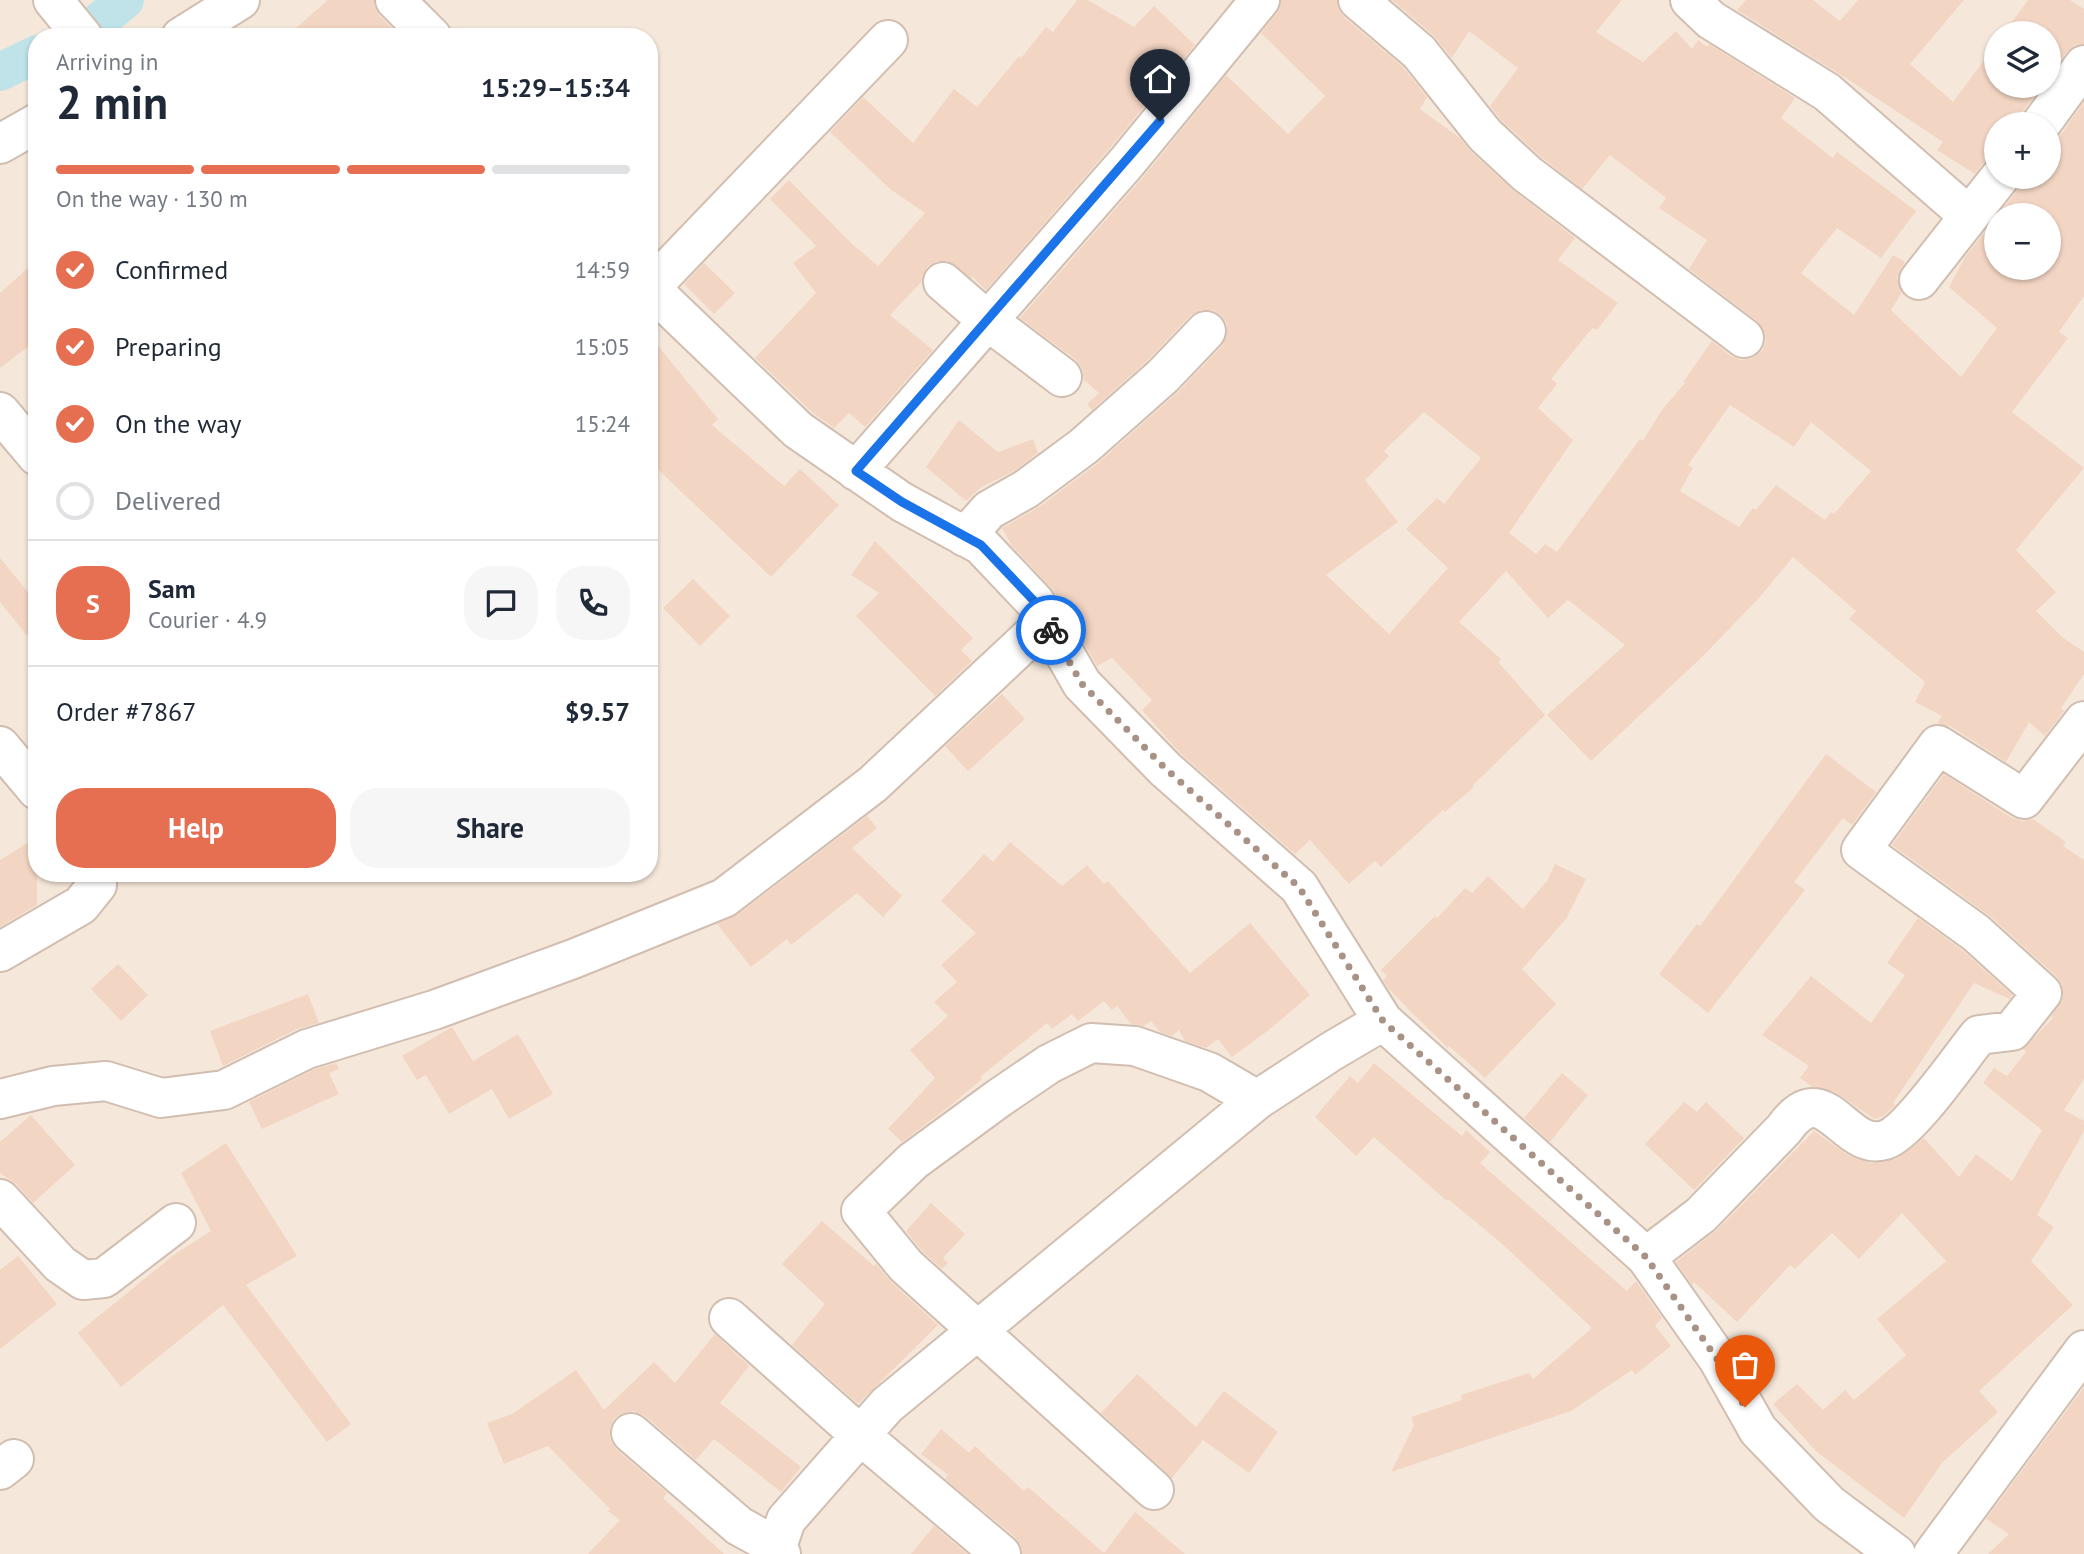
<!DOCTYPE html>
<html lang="en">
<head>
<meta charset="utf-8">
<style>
	:root { --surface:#fff; --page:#f6f6f7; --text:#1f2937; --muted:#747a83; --line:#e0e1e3; --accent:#e76f51 }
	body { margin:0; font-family:"PT Sans",sans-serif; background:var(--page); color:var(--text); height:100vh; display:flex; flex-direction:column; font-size:26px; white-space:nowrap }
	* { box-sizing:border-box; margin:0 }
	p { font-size:23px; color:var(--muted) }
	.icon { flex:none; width:38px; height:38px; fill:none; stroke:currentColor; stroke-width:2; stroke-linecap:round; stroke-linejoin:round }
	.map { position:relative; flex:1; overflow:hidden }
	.drawer { position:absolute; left:28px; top:28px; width:630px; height:854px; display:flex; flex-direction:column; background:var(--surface); border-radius:28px; box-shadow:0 2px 5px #0004 }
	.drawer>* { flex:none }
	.controls { position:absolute; left:1984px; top:21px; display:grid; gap:14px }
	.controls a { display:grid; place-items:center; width:77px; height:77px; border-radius:50%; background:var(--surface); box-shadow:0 2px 5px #0004; font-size:35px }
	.pin { position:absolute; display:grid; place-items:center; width:60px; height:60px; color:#fff; margin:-72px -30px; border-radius:50% 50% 50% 0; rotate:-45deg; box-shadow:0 0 7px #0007 }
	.pin .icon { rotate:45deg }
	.courier { position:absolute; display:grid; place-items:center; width:70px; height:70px; margin:-35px; border:5px solid #1a73e8; border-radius:50%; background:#fff; color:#222; box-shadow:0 2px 9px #0007 }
	.summary em { font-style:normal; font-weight:600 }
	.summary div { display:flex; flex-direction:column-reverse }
	.summary { display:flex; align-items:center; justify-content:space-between; height:119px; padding:0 28px }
	h1 { font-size:46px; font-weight:600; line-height:52px }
	.bar { display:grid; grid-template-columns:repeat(4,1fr); gap:10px 7px; align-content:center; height:84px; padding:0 28px }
	.bar i { height:9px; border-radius:5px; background:var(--line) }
	.bar .active { background:var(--accent) }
	.bar p { grid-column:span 4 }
	.line { display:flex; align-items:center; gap:18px; padding:0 28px; border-top:2px solid var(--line) }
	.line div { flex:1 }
	.round { display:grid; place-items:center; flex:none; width:74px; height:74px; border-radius:28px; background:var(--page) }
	ol { padding:0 28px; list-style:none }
	li { display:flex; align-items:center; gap:21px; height:77px }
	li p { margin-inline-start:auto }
	li .icon { padding:7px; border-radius:50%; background:var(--accent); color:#fff; stroke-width:4 }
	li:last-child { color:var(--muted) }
	li i { width:38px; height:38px; border:4px solid var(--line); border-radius:50% }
	.primary-button { display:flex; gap:14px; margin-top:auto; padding:14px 28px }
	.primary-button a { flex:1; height:80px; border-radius:28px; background:var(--accent); color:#fff; font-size:28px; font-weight:600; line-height:80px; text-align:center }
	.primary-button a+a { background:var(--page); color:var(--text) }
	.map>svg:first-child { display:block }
	.residential { fill:#f5e8da; fill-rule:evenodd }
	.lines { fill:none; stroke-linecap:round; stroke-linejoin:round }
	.canal { stroke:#bfe3e8; stroke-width:38 }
	.building { fill:#f3d5c3; fill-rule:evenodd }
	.minor-casing { stroke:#d1beb0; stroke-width:42 }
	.minor { stroke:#fff; stroke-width:38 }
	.done { stroke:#a89285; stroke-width:7; stroke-dasharray:0 12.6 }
	.route { stroke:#1a73e8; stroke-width:9 }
</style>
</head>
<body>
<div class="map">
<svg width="2084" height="1554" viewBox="0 0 2084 1554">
	<rect width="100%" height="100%" fill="#fdf6ec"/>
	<!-- residential -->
	<path class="residential" d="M0,0H2084V1554H0ZM1997,33H2049V86H1997ZM37,37H649V873H37ZM1997,124H2049V177H1997ZM1997,215H2049V268H1997Z"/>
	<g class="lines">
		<!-- canal -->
		<path class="canal" d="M73,37L90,29L125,0
			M0,72L37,54"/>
	</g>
	<!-- building -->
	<path class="building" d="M328,0H374V6L379,15L398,34L395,37H286Z
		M1077,0H1088L1134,27L1154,6L1195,45L1110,148L986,290L972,276V279L948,261H937L927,267L922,281L890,315L933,350L865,427L849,413L834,428L813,413L755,358L816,293L793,263L816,246L770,199L789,180L851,243L878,266L925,213L890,189L830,132L863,97L913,143L954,89L977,107L1019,56L1021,58L1046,27L1053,32Z
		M1281,0H1337L1338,8L1344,17L1403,67L1427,97L1420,109L1460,138L1470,151L1514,191L1575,238L1558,260L1618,303L1597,330L1593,328L1589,332L1551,379L1557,384L1538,408L1573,440L1509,533L1536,554L1545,544L1557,552L1640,439L1643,441L1661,411L1685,383L1683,382L1712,341L1731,356L1741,360L1752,358L1762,351L1766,341L1764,330L1757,321L1689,269L1707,240L1659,208L1666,198L1610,155L1582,189L1541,157L1501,120L1490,106L1518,68L1469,31L1452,58L1433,35L1392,0H1622L1596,32L1643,62L1676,31L1692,49L1698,40L1707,47L1709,44L1795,98L1781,118L1833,158L1837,152L1916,211L1881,258L1837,228L1801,273L1854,315L1893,255L1905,262L1897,278L1902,292L1891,310L1961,377L1997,328L1949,287L1965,257L1997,217V268H2049V215H1998L2017,191L2021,177H2049V144L2059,137L2084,102V296L2059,332L2068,338L2012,412L2084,468L2016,550L2056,592L2036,611L2062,637L2084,652V674L2061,708L2064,711L2045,736L2029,722L2006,762L1950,726L1937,723L1942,716L1915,702L1925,682L1849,619L1856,611L1793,557L1759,598L1703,656L1591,761L1547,715L1625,645L1568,600L1548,618L1506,571L1459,622L1501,659L1498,662L1545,715L1473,785L1474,787L1445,812L1443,810L1381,867L1375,861L1349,884L1310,840L1295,854L1180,753L1142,710L1152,700L1112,658L1097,666L1054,591L1012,546L1002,528L1039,507L1097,464L1178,392L1222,346L1227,335V324L1221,315L1212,310H1201L1191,315L1148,360L1092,410L1087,404L1099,393L1084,380L1082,369L1076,360L1020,318L1144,176L1226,75L1288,134L1325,96L1261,33L1277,13ZM1730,405L1794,447L1811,422L1871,471L1834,514L1831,512L1825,520L1776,485L1756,510L1753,508L1739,527L1680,491L1693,468L1688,465ZM1424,412L1481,458L1444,504L1437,498L1406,529L1448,568L1389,634L1326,575L1398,522L1365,480L1389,456L1384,451Z
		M1746,0H1813L1840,21L1858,0H1964L1910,64L1953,102L1997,43V86H2042L2023,111L2020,124H1997V156L1983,163L1975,174L1937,150L1943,142L1849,80L1737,10Z
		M2028,0H2070L2084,9V44L2075,45L2067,52L2049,76V33H2004Z
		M37,260V340L0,368V293Z
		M704,263L735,293L714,314L684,284Z
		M649,335L718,419L712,425L784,486L800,469L839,505L771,577L649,461Z
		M959,420L998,452L1033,439L1038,453L1014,471L980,488L966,501L926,467Z
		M875,541L973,638L961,650L972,661L935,696L856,616L879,593L851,575Z
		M0,558L37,603V648L0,602Z
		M693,579L730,616L700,646L663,608Z
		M1002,694L1025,719L968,771L945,746Z
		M1826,754L1876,792L1852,825L1843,818L1794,882L1805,890L1708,1013L1659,974L1697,924L1700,926Z
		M1944,774L2012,818L2023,821L2033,819L2066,842L2063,846L2084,860V1079L2064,1110L2084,1121V1131L2037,1215L2054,1227L2031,1261L2073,1305L1979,1391L1998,1412L1942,1463L1904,1518L1817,1452L1773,1404L1797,1384L1823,1410L1845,1390L1854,1400L1906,1355L1877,1319L1946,1261L1902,1213L1859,1259L1832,1233L1795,1269L1790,1265L1737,1322L1694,1282L1692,1285L1676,1262L1717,1230L1814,1131L1849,1156L1871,1163L1896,1159L1924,1138L1959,1177L1976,1154L2012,1181L2042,1130L1983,1083L1994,1068L2007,1076L2026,1052L2023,1049L2053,1018L2051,1017L2063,997L2062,985L2057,977L1991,917L1892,845Z
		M867,816L877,828L852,848L902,896L883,917L857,893L791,945L787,939L751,967L717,924L737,915Z
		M37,837V905L0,927V860Z
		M1010,842L1062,886L1087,865L1104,884L1108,881L1190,973L1250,923L1310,995L1270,1029L1232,1057L1218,1039L1206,1048L1185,1041L1179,1030L1172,1036L1160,1032L1151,1021L1144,1026L1131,1024L1117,1006L1112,1010L1104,1001L1078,1021L1072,1014L1052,1029L1047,1023L980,1077L982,1079L950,1106L902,1142L888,1129L935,1078L910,1050L948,1016L934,1002L957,982L941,965L976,933L941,901L984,854L993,862Z
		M1555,864L1586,879L1566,919L1522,969L1556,1004L1485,1078L1449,1046L1448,1048L1410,1011L1389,989L1383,980L1387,976L1381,970L1435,916L1437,918L1465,888L1472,893L1488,876L1523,909L1547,881Z
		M1918,918L1962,950L2012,995L2010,999L1974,983L1893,1103L1895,1105L1883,1116L1874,1119L1835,1092L1812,1087L1800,1078L1809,1066L1762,1035L1811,976L1871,1023L1905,975L1887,963Z
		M118,964L148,995L121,1021L91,989Z
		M308,994L319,1023L297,1029L223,1066L210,1031Z
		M452,1027L473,1061L518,1034L553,1094L509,1119L492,1089L449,1114L426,1075L417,1080L402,1056Z
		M336,1063L339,1069L329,1073L339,1094L262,1129L249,1102L315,1069Z
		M1374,1063L1462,1136L1466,1130L1490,1152L1480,1163L1627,1291L1636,1281L1662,1318L1655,1326L1671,1346L1635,1375L1632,1370L1571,1411L1391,1472L1414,1425L1411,1417L1462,1400L1461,1395L1529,1373L1533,1379L1592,1328L1500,1242L1448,1199L1447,1201L1374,1137L1356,1156L1315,1117L1350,1076L1358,1083Z
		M1562,1073L1588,1095L1550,1142L1524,1118Z
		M1684,1102L1697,1112L1706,1102L1744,1138L1694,1190L1645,1144Z
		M31,1115L75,1165L33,1203L16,1184L0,1173V1142Z
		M226,1143L297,1256L246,1285L351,1424L327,1442L223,1305L121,1387L78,1333L175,1254L211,1231L181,1173Z
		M931,1203L965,1234L943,1258L948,1263L942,1269L922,1251L906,1231Z
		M822,1221L874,1266L876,1264L891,1282L938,1325L858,1404L792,1345L825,1304L782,1264Z
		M18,1256L57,1304L0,1349V1270Z
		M715,1334L749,1366L720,1403L801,1467L781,1492L714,1439L696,1460L645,1416L634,1411L623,1413L614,1419L610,1428V1440L616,1449L667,1493L663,1498L724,1554H588L620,1520L608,1511L610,1509L548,1446L504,1464L487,1423L512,1414L576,1370L604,1410L654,1362L675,1383Z
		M1137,1374L1196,1427L1224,1391L1278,1432L1249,1473L1203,1440L1172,1478L1101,1413Z
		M2084,1387V1554H1988L2009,1534L1986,1519Z
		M941,1429L969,1453L975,1446L1024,1491L1028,1487L1104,1553L1135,1512L1185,1554H1022L1021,1546L1015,1537L945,1479L948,1475L921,1454Z
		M934,1526L967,1554H911Z"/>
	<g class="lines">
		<defs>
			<path id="minor" d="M53,0L83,37
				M395,0L432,37
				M1358,0L1419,52L1485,135L1527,174L1744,338
				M1690,0L1711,20L1827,92L1969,216
				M181,37L240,0
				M2041,124L2084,65
				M0,144L37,123
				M1919,280L2000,177
				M943,282L988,321L1062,377
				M649,287L798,430L902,502L981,545L1035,602L1082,684L1165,769L1299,887L1383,1021L1646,1257L1718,1359L1758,1430L1829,1504L1896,1554
				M650,288L888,40
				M0,412L37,456
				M856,471L1127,162L1260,0
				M965,537L989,510L1026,489L1084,446L1163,376L1206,331
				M0,746L37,790
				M0,952L81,905L97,885V873
				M0,1099L53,1086L106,1081L161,1098L224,1090L307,1049L434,1010L573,959L724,898L873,784L1046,622
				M0,1199L60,1264L83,1280L104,1278L176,1223
				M1646,1257L1701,1215L1784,1129C1825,1071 1844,1153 1885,1140C1910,1132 1960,1058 1979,1035L2012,1031L2042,993L1976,933L1861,850L1938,745L2024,799L2084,721
				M729,1318L860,1435L1001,1554
				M631,1433L739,1526L777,1547
				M0,1470L14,1459
				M1154,1490L906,1266L861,1211L913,1161L999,1098L1049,1064L1091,1043L1135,1046L1209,1072L1257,1100L1332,1051L1383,1021
				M781,1554L777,1547L786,1520L887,1405L1257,1100
				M1933,1554L2084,1350"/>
		</defs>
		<!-- minor casing -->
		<use href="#minor" class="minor-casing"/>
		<!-- minor -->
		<use href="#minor" class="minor"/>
	</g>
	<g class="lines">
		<!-- done -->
		<path class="done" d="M1051,630L1082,684L1166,769L1299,887L1383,1021L1646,1257L1717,1359L1745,1407"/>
		<!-- route -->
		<path class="route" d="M1051,630L1035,602L981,545L902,502L856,471L1160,121"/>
	</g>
</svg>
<div class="controls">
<a><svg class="icon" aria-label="layers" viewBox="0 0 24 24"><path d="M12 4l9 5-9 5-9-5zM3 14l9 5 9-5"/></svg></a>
<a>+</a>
<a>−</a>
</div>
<div class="pin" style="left:1745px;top:1407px;background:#ea580c"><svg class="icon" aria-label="bag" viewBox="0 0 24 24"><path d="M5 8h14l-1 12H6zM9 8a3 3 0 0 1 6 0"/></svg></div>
<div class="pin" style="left:1160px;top:121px;background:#1f2937"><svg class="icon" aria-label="home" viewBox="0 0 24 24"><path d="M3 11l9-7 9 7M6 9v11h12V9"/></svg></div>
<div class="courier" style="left:1051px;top:630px"><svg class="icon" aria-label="bike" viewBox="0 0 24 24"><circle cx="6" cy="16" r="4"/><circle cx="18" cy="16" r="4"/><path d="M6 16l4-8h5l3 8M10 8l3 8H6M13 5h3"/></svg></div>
<section class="drawer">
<div class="summary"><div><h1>2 min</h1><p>Arriving in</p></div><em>15:29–15:34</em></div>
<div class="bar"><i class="active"></i><i class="active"></i><i class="active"></i><i></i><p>On the way · 130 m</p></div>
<ol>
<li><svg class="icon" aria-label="check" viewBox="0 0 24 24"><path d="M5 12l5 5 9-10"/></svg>Confirmed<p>14:59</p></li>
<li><svg class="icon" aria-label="check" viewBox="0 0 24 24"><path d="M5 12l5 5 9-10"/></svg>Preparing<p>15:05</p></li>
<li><svg class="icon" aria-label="check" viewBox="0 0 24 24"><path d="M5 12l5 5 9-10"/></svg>On the way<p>15:24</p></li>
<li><i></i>Delivered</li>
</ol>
<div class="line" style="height:126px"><b class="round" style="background:var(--accent);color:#fff">S</b><div><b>Sam</b><p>Courier · 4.9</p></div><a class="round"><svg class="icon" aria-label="chat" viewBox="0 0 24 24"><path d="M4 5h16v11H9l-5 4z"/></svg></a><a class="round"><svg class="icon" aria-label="phone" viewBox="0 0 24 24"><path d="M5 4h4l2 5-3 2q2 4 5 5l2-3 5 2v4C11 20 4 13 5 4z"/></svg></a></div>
<div class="line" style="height:91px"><div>Order #7867</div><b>$9.57</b></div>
<div class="primary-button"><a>Help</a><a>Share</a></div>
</section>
</div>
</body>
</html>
